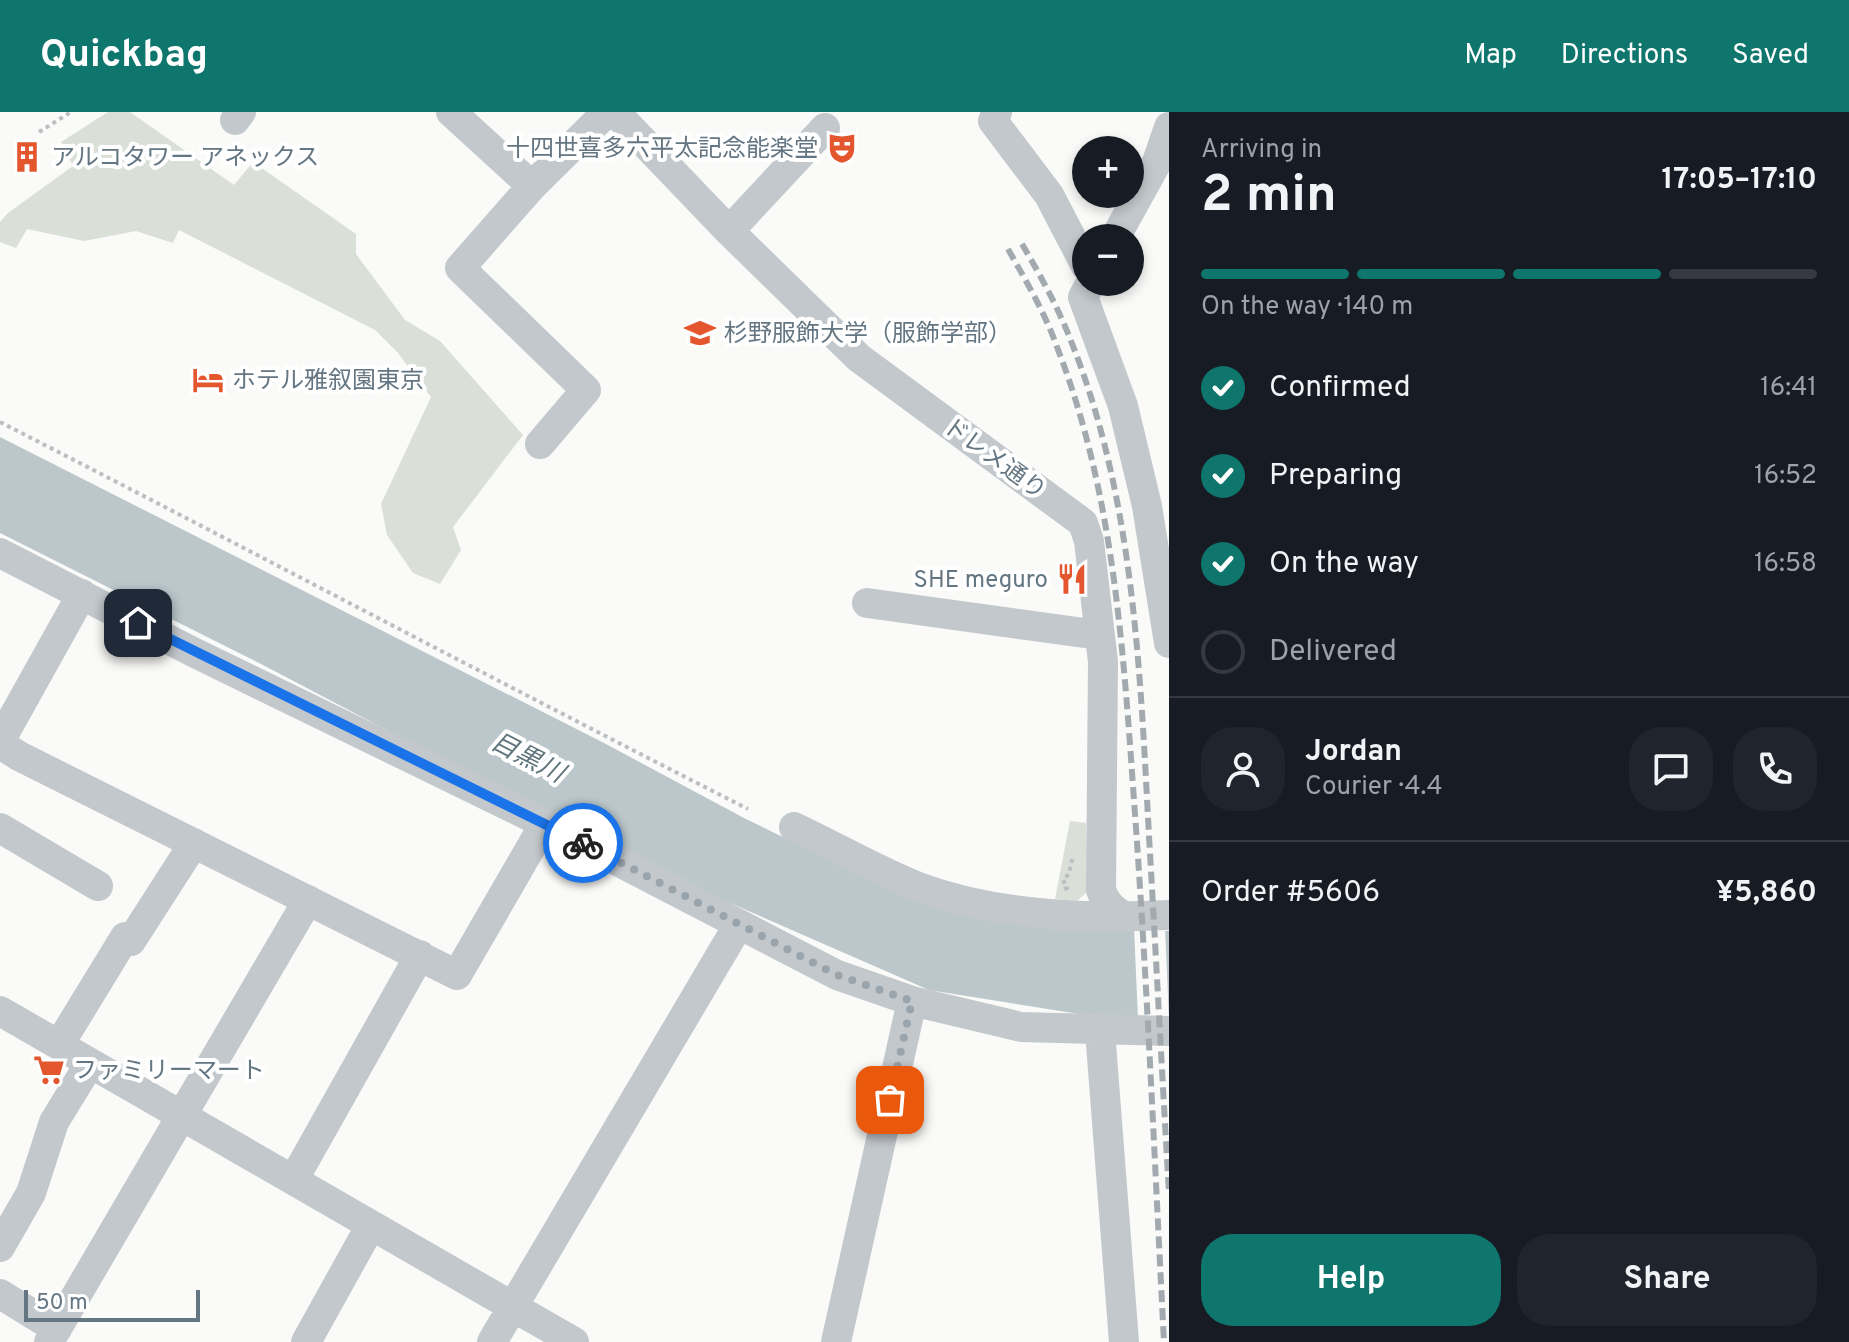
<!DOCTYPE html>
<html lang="en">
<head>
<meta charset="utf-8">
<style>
	:root { --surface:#171b24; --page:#20242c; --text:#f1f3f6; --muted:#9ea1a6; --line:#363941; --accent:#0f766e }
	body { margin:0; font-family:Overpass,"Noto Sans JP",sans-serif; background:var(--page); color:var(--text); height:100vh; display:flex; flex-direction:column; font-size:30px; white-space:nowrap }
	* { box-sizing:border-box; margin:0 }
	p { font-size:26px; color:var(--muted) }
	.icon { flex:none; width:44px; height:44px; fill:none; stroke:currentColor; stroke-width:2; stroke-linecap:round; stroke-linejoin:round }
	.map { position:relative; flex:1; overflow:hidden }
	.sheet { display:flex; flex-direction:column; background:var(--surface); width:680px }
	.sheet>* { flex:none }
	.tools { position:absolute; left:1072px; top:24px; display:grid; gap:16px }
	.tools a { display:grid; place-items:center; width:72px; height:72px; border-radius:50%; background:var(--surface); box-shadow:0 4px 12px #0003; font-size:40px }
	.scale { position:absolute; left:24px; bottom:20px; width:176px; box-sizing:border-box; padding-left:8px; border:4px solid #657683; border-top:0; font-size:22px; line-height:28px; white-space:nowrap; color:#657683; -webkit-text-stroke:6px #fff; paint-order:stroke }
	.pin { position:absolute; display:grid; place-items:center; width:68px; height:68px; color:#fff; margin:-34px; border-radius:16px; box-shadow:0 4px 12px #0006 }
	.courier { position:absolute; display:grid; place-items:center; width:80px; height:80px; margin:-40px; border:6px solid #1a73e8; border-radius:50%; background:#fff; color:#222; box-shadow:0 2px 10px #0007 }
	.summary em { font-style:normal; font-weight:700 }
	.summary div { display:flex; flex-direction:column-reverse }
	.summary { display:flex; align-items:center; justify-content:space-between; height:136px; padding:0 32px }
	h1 { font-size:52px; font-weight:700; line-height:60px }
	.bar { display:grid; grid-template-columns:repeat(4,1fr); gap:12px 8px; align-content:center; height:96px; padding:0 32px }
	.bar i { height:10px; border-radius:6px; background:var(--line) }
	.bar .active { background:var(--accent) }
	.bar p { grid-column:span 4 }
	.line { display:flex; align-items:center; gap:20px; padding:0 32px; border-top:2px solid var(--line) }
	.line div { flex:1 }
	.round { display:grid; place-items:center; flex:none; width:84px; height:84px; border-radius:32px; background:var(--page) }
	ol { padding:0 32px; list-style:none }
	li { display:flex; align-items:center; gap:24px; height:88px }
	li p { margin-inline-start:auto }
	li .icon { padding:8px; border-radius:50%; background:var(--accent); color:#fff; stroke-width:4 }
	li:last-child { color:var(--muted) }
	li i { width:44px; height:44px; border:4px solid var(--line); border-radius:50% }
	.primary-button { display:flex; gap:16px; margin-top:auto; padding:16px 32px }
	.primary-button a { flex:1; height:92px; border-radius:32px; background:var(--accent); color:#fff; font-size:32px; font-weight:700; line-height:92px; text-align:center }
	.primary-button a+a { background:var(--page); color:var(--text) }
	header { display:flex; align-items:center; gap:48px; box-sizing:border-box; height:112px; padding:0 40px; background:var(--accent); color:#fff }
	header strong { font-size:38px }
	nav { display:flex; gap:44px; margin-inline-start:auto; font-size:28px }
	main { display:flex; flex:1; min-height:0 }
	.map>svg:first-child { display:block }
	.green { fill:#dadfd7 }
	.water { fill:#bbc7cb }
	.pier { fill:#fafaf8 }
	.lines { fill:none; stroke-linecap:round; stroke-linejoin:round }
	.path { stroke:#bbbfc2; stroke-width:4; stroke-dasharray:4 4; stroke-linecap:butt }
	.minor { stroke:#c3c8cc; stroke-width:30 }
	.rail { stroke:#a2aab0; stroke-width:6; stroke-dasharray:12 6; stroke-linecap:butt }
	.done { stroke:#99a4ac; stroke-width:8; stroke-dasharray:0 14.4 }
	.route { stroke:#1a73e8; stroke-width:10 }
	.labels { text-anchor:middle; stroke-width:8; stroke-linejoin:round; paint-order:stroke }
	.poi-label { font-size:24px; fill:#657683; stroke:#fff; text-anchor:start }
	.street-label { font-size:24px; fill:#657683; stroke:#fff }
	.water-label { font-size:26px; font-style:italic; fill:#60757c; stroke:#fff }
</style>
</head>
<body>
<header>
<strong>Quickbag</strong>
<nav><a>Map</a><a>Directions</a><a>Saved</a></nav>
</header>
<main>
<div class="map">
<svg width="1169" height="1230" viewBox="0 0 1169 1230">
	<rect width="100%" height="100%" fill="#fafaf8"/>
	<!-- green -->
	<path class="green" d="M108,0H130L234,73L253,50L356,122V142L405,208L440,229L523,323L453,415L461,438L440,472L413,461L387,423L381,392L431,285L398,241L375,218L179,118L173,131L136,119L84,129L27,117L16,136L0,130V110L8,101L73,54L61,30Z
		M1070,709L1086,711L1088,779L1077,789L1055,787Z"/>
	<!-- water -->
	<path class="water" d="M0,325L604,631L744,706L886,776L1104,819H1169V903L1098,905L929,878L696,776L554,706L263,553L0,421Z"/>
	<!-- pier -->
	<path class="pier" d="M1134,815H1165L1169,907L1138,908Z"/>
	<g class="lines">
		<!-- path -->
		<path class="path" d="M39,20L71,0
			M0,310C250,438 498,570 748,697
			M1064,777L1067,776L1063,768L1069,762L1073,743"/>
		<!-- minor -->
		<path class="minor" d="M451,0L532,74
			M615,0L729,119L859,246L1083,411L1089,429L1103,550L1101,778C1106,792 1113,798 1125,805
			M997,0L993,9L1049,83L1086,154
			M235,8L241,0
			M729,119L825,16
			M1115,126L1157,50L1169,15
			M1091,170L1083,185L1123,294L1147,394L1169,531
			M540,332L586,278L460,156L532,74L607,0
			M0,441L193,540L548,713L837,863L912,889L1021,915L1169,919
			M867,491L1099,523
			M0,632L19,644L457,863L545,711
			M0,633L4,622L82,482
			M794,715C835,734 879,760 921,776C999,804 1087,807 1169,803
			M0,716L98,774
			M0,899L574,1230
			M1100,919L1124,1230
			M59,933L125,825L131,829L194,731
			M294,1067L420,843
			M0,1135L31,1081L54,1010L90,951
			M0,1182L57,1217
			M49,1230L308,788
			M306,1230L371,1113
			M492,1230L739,812
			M836,1230L912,889"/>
		<!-- rail -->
		<path class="rail" d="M1022,132C1040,163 1058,195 1071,229C1134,386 1140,557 1149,724C1156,843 1162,962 1169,1081
			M1008,137C1026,169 1045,201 1057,235C1117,389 1124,553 1136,716C1148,887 1155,1059 1164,1230"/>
	</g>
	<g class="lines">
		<!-- done -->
		<path class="done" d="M583,731L837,863L912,889L890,988"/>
		<!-- route -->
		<path class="route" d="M138,511L583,731"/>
	</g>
	<!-- icons -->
	<defs>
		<symbol id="theatre-bare" viewBox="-9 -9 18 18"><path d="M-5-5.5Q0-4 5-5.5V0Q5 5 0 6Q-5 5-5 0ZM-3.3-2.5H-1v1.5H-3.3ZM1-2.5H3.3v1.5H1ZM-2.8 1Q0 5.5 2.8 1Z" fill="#e4572e" stroke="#fff" stroke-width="2.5" paint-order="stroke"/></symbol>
		<symbol id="building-bare" viewBox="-9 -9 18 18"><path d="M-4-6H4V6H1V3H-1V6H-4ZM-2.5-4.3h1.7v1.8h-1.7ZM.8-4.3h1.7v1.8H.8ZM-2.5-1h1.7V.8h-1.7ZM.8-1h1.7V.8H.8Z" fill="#e4572e" stroke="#fff" stroke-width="2.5" paint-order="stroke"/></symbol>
		<symbol id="university-bare" viewBox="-9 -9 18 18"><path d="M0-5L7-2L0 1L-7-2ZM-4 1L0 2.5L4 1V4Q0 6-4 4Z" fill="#e4572e" stroke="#fff" stroke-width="2.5" paint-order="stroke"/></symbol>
		<symbol id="hotel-bare" viewBox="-9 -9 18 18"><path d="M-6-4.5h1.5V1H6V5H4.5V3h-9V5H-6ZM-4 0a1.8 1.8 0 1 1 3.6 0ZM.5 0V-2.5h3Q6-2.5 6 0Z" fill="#e4572e" stroke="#fff" stroke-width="2.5" paint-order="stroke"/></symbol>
		<symbol id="restaurant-bare" viewBox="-9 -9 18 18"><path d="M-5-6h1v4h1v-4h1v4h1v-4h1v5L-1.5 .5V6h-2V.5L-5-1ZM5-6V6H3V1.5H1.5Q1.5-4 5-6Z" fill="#e4572e" stroke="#fff" stroke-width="2.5" paint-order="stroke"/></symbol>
		<symbol id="supermarket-bare" viewBox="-9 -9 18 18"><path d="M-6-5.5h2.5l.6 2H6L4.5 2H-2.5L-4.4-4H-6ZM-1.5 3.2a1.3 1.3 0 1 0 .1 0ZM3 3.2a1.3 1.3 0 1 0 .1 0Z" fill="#e4572e" stroke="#fff" stroke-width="2.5" paint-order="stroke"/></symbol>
	</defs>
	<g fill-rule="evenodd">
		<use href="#theatre-bare" x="820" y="14" width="44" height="44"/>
		<use href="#building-bare" x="5" y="23" width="44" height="44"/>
		<use href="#university-bare" x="678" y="199" width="44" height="44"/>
		<use href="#hotel-bare" x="186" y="246" width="44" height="44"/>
		<use href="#restaurant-bare" x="1050" y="445" width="44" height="44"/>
		<use href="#supermarket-bare" x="27" y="936" width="44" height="44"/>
	</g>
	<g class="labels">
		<!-- poi labels -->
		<g class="poi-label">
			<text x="818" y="44" text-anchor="end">十四世喜多六平太記念能楽堂</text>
			<text x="51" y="53">アルコタワー アネックス</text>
			<text x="724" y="229">杉野服飾大学（服飾学部）</text>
			<text x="232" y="276">ホテル雅叙園東京</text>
			<text x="1048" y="475" text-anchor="end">SHE meguro</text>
			<text x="73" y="966">ファミリーマート</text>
		</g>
		<!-- street labels -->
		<g class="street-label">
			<text transform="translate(995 346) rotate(36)" y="8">ドレメ通り</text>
		</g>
		<!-- water labels -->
		<g class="water-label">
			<text transform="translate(528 645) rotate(27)" y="9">目黒川</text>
		</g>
	</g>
</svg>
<div class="tools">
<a>+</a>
<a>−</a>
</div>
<div class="scale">50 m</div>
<div class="pin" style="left:890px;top:988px;background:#ea580c"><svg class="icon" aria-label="bag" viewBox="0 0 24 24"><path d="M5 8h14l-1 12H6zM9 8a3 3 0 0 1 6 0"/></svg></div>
<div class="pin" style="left:138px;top:511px;background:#1f2937"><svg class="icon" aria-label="home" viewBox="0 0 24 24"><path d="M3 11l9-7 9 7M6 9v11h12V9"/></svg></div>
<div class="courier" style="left:583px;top:731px"><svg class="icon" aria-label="bike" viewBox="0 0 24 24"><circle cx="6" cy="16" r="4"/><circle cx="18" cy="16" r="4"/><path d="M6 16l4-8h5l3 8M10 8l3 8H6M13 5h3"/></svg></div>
</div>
<section class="sheet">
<div class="summary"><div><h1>2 min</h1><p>Arriving in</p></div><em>17:05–17:10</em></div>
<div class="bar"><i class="active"></i><i class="active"></i><i class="active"></i><i></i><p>On the way · 140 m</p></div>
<ol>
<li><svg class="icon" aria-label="check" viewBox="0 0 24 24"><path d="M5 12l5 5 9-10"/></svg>Confirmed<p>16:41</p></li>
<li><svg class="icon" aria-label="check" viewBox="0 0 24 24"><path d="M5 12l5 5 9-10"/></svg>Preparing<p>16:52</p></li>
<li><svg class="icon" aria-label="check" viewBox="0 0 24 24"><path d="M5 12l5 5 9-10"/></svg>On the way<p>16:58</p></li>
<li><i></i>Delivered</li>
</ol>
<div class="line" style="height:144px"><a class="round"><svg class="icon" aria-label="person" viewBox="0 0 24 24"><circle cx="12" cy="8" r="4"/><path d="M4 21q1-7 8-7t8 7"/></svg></a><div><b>Jordan</b><p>Courier · 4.4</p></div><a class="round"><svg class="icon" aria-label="chat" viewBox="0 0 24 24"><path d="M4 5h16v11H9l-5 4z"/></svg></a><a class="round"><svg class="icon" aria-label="phone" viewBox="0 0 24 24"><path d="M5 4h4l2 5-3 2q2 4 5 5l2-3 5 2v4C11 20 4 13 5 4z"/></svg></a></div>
<div class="line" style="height:104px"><div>Order #5606</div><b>¥5,860</b></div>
<div class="primary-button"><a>Help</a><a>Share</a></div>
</section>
</main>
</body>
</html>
